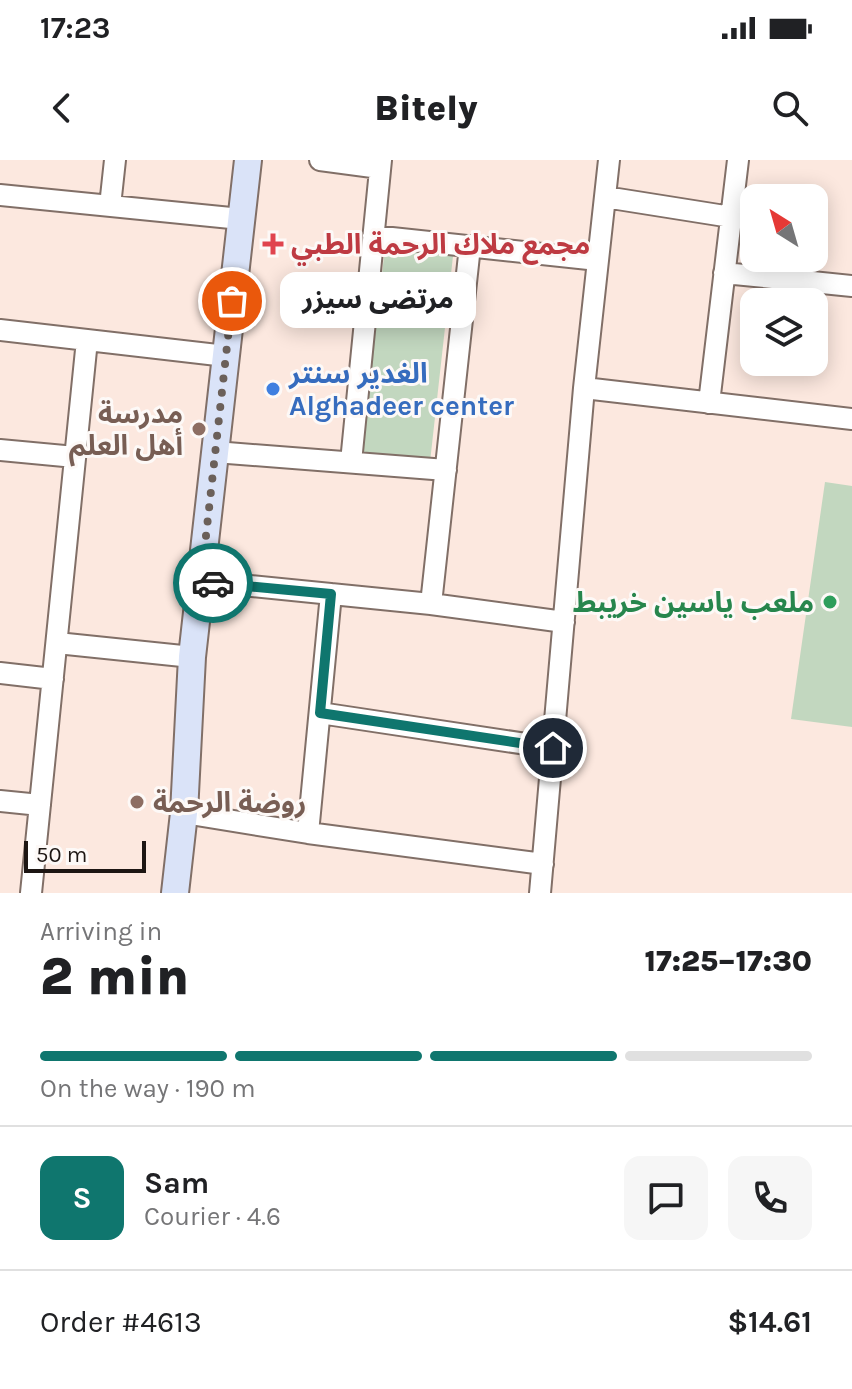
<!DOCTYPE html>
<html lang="en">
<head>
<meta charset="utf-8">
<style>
	:root { --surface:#fff; --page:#f6f6f6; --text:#202124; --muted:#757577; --line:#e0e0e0; --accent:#0f766e }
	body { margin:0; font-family:Karla,"Noto Sans Arabic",sans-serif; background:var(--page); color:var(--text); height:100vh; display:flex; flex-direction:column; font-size:30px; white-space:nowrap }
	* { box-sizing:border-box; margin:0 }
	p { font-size:26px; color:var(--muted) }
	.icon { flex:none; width:44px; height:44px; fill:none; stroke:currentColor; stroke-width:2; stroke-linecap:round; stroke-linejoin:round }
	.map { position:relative; height:733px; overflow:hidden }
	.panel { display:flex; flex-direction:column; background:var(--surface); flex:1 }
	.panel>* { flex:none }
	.needle { width:52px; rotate:323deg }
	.controls { position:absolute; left:740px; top:24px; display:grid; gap:16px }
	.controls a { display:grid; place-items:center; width:88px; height:88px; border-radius:16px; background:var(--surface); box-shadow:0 4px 20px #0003; font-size:40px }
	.scale { position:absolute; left:24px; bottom:20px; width:122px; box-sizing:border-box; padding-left:8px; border:4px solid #1d1613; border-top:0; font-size:22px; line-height:28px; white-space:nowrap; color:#1d1613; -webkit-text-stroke:6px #fdf9f7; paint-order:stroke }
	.pin { position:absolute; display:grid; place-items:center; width:68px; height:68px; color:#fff; margin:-34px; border:4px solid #fff; border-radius:50%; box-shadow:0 2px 8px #0007 }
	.courier { position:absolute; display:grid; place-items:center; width:80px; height:80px; margin:-40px; border:6px solid #0f766e; border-radius:50%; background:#fff; color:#222; box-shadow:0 2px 10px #0007 }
	.bubble { position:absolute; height:56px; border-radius:16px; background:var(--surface); box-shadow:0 4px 20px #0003; font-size:26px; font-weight:800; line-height:56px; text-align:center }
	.head em { font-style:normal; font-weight:800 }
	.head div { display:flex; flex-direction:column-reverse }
	.head { display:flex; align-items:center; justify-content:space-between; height:136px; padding:0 40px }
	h1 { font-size:52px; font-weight:800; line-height:60px }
	.bar { display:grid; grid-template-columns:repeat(4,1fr); gap:12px 8px; align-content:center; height:96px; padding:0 40px }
	.bar i { height:10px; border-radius:6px; background:var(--line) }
	.bar .current { background:var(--accent) }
	.bar p { grid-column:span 4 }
	.line { display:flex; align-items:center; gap:20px; padding:0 40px; border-top:2px solid var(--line) }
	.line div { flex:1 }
	.round { display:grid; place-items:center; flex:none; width:84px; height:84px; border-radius:16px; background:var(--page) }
	.status { display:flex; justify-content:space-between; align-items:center; height:56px; padding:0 40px; background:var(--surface); direction:ltr }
	.status svg { height:22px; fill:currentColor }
	header { display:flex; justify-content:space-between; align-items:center; height:104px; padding:0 40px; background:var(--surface); font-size:36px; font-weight:800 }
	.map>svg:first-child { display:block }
	.green { fill:#c2d7bf }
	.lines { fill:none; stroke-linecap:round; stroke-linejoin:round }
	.street-casing { stroke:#816f67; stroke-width:24 }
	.secondary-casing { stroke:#816f67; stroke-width:30 }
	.street { stroke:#fff; stroke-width:20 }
	.secondary { stroke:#dae3f8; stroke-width:26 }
	.done { stroke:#6b605a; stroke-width:8; stroke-dasharray:0 14.4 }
	.route { stroke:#0f766e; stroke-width:10 }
	.health-dot { fill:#e0444e; stroke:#fdf9f7; stroke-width:3 }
	.shop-dot { fill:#3f7fe0; stroke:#fdf9f7; stroke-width:3 }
	.education-dot { fill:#8d6e63; stroke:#fdf9f7; stroke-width:3 }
	.leisure-dot { fill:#2e9e5b; stroke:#fdf9f7; stroke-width:3 }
	.labels { text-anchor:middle; stroke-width:6; stroke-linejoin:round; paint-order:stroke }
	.health-label { font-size:28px; font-weight:bold; fill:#be3a42; stroke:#fdf9f7; text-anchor:start }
	.shop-label { font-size:28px; font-weight:bold; fill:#366cbe; stroke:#fdf9f7; text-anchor:start }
	.education-label { font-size:28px; font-weight:bold; fill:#785e54; stroke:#fdf9f7; text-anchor:end }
	.leisure-label { font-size:28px; font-weight:bold; fill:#27864d; stroke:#fdf9f7; text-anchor:end }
</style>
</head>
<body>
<div class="status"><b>17:23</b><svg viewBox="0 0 49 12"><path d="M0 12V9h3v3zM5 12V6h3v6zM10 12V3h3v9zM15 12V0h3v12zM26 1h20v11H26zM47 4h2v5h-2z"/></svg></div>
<header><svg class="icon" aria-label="back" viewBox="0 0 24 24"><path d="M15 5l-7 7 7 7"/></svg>Bitely<svg class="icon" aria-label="search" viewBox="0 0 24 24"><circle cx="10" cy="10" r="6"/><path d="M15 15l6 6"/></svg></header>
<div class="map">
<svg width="852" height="733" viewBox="0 0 852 733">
	<rect width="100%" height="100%" fill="#fce8df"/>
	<!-- green -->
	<path class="green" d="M385,88L453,96L430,302L361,294Z
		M825,322L852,326V567L791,559Z"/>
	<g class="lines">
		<defs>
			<path id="street" d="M320,0L380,8
				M0,35L241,59
				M605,37L731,57
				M110,46L115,0
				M373,76L598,100
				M724,113L852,126
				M0,170L226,196
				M584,228L852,259
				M709,243L738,0
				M0,290L75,297
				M215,292L446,310
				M351,302L381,0
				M201,421L431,444L564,462
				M431,444L470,86
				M57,483L192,497
				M0,513L53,519
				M320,553L553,588
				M0,641L40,645
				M184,653L308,673L543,704
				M308,673L331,434
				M31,733L87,180
				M540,733L584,228L609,0"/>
			<path id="secondary" d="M175,733L184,653L192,497L248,0"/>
		</defs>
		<!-- street casing -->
		<use href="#street" class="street-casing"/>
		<!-- secondary casing -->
		<use href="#secondary" class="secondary-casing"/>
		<!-- street -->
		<use href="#street" class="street"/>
		<!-- secondary -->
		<use href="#secondary" class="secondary"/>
	</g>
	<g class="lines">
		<!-- done -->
		<path class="done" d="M213,423L201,421L232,141"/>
		<!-- route -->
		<path class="route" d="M213,423L331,434L320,553L553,588"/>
	</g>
	<!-- markers -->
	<path class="health-dot" d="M269 72h8v8h8v8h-8v8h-8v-8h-8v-8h8z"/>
	<circle class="shop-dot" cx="273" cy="229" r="8"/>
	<g class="education-dot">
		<circle cx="199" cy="269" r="8"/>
		<circle cx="137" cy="642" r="8"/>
	</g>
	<circle class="leisure-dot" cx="830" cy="442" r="8"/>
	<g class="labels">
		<!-- health labels -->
		<g class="health-label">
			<text x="291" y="94">مجمع ملاك الرحمة الطبي</text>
		</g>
		<!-- shop labels -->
		<g class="shop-label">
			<text x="289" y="223">الغدير سنتر<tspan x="289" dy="32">Alghadeer center</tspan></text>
		</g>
		<!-- education labels -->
		<g class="education-label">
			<text x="183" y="263">مدرسة<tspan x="183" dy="32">أهل العلم</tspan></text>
			<text x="153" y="652" text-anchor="start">روضة الرحمة</text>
		</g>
		<!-- leisure labels -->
		<g class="leisure-label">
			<text x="814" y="452">ملعب ياسين خريبط</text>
		</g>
	</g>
</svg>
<div class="controls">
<a><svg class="needle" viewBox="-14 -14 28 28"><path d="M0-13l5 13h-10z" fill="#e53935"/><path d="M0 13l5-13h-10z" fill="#757577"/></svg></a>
<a><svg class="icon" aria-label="layers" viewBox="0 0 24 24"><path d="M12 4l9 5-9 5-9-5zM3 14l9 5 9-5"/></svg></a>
</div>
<div class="scale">50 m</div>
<div class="pin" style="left:232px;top:141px;background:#ea580c"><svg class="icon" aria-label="bag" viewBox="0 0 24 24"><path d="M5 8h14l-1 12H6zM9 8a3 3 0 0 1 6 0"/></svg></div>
<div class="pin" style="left:553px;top:588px;background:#1f2937"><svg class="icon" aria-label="home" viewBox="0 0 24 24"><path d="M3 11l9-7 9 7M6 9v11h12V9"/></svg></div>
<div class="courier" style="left:213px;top:423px"><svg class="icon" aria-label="car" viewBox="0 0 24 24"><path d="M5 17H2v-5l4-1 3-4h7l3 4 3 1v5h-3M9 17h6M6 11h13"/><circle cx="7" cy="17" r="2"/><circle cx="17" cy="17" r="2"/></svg></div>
<div class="bubble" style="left:280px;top:112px;width:196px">مرتضى سيزر</div>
</div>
<section class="panel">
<div class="head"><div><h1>2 min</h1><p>Arriving in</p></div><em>17:25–17:30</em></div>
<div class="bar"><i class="current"></i><i class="current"></i><i class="current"></i><i></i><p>On the way · 190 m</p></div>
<div class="line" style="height:144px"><b class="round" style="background:var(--accent);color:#fff">S</b><div><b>Sam</b><p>Courier · 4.6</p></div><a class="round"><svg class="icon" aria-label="chat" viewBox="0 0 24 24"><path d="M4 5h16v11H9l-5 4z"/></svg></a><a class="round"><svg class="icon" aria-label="phone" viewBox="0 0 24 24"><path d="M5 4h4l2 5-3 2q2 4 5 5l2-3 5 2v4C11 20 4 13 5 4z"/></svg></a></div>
<div class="line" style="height:104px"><div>Order #4613</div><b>$14.61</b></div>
</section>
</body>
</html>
